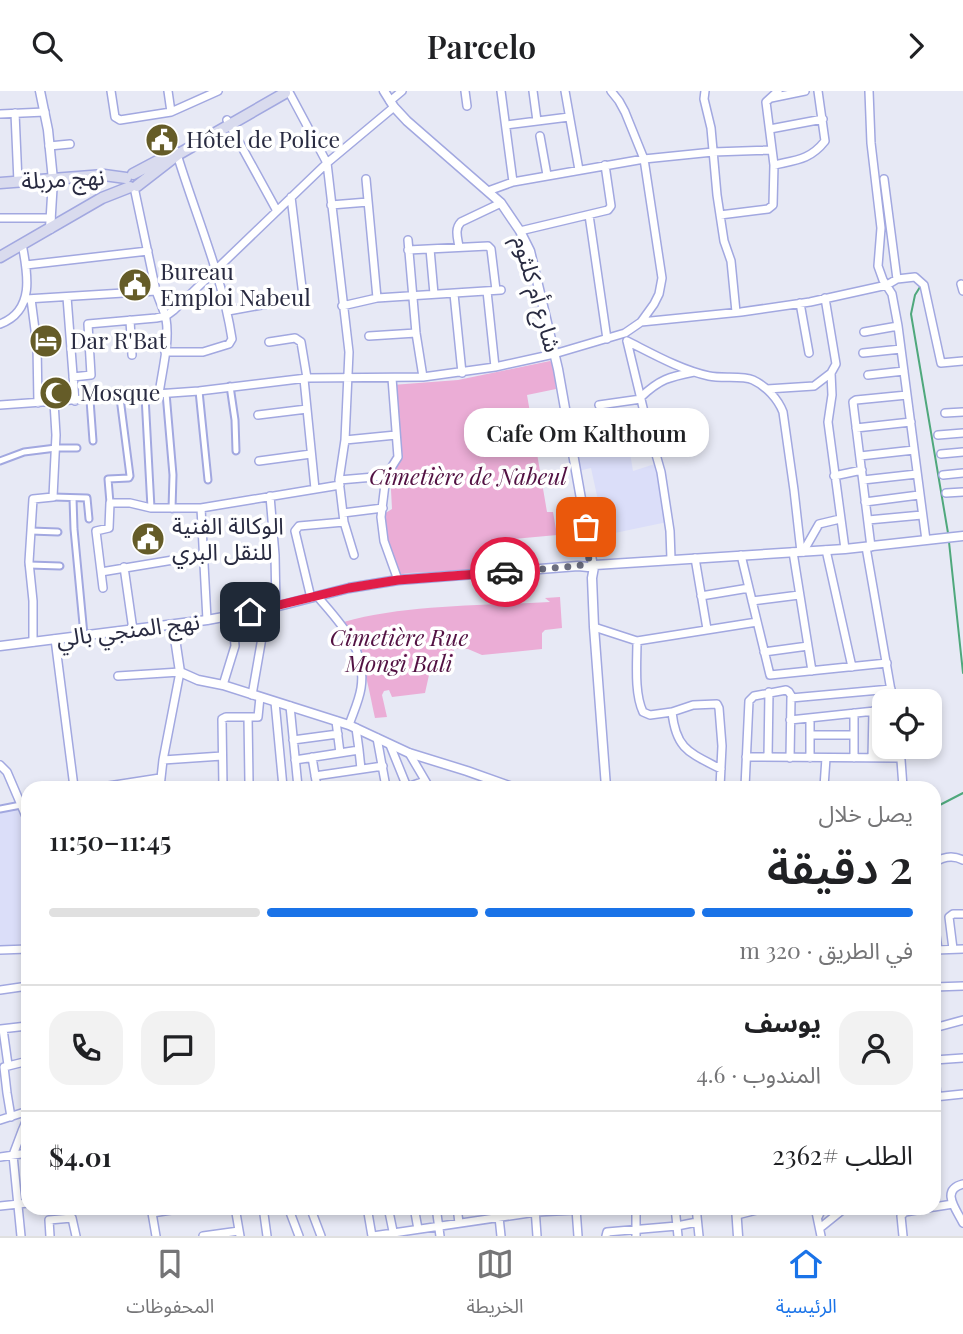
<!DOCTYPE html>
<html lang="ar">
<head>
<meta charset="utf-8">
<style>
	:root { --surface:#fff; --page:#f2f2f2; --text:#202124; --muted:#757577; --line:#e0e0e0; --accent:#1a73e8 }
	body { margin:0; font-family:"Playfair Display","Noto Sans Arabic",serif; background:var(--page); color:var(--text); direction:rtl; height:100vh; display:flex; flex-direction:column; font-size:26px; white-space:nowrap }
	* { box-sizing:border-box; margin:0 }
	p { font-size:23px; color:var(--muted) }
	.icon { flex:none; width:38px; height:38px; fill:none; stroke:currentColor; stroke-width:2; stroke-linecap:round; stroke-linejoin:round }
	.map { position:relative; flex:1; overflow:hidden; direction:ltr }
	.sheet { position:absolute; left:21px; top:690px; width:920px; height:434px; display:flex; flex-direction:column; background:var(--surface); border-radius:21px; box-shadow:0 4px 10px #0003; direction:rtl }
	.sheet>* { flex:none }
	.fabs { position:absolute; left:872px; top:598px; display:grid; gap:14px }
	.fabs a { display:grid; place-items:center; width:70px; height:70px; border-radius:14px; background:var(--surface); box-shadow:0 4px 10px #0003; font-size:35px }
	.pin { position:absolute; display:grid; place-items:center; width:60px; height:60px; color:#fff; margin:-30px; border-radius:14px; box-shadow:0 4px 10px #0006 }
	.courier { position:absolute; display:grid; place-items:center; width:70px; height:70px; margin:-35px; border:5px solid #e11d48; border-radius:50%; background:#fff; color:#222; box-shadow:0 2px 9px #0007 }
	.bubble { position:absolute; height:49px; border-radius:21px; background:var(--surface); box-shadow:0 4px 10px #0003; font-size:23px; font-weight:600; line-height:49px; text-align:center; direction:rtl }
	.headline em { font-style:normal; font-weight:600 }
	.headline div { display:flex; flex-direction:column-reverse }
	.headline { display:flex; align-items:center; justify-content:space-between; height:119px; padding:0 28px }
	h1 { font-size:46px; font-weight:600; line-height:52px }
	.bar { display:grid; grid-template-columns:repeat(4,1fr); gap:10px 7px; align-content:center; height:84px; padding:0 28px }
	.bar i { height:9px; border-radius:5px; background:var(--line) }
	.bar .active { background:var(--accent) }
	.bar p { grid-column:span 4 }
	.line { display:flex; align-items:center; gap:18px; padding:0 28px; border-top:2px solid var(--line) }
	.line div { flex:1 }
	.round { display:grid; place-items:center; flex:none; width:74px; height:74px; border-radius:21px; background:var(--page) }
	header { display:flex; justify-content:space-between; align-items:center; height:91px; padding:0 28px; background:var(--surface); font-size:32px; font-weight:600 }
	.menu { display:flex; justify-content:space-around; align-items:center; height:98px; border-top:2px solid var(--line); background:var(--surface); font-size:19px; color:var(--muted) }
	.menu a { display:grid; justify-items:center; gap:4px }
	.menu .active { color:var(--accent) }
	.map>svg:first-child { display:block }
	.built { fill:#dbdef9 }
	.green { fill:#ebadd6 }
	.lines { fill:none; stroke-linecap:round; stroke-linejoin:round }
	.stream { stroke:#4fa87c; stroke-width:2 }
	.pedestrian-casing { stroke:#a2a8e0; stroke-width:9 }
	.minor-casing { stroke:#a2a8e0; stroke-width:10 }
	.tertiary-casing { stroke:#a2a8e0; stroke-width:11 }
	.secondary-casing { stroke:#a2a8e0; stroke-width:13 }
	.pedestrian { stroke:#fff; stroke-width:5 }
	.minor { stroke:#fff; stroke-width:7 }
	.tertiary { stroke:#fff; stroke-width:8 }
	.secondary { stroke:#d9dbee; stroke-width:10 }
	.done { stroke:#6c6e80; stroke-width:7; stroke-dasharray:0 12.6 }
	.route { stroke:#e11d48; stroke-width:9 }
	.labels { text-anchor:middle; stroke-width:7; stroke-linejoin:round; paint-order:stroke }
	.poi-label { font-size:23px; fill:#292b41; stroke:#fff; text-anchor:start }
	.street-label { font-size:23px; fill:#292b41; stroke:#fff }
	.park-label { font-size:23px; font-style:italic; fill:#521142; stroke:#fff }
</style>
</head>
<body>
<header><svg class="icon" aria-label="forward" viewBox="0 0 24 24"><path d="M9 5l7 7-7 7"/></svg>Parcelo<svg class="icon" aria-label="search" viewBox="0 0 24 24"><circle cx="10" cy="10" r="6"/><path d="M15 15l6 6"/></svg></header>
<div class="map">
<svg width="963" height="1145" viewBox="0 0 963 1145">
	<rect width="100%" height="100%" fill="#e7e9f5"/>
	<!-- built -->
	<path class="built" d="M625,332L633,380L661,371L672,430L610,443L606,427L602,428L591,377L578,380L573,347Z
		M18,718L28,742V852L0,855V722Z"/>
	<!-- green -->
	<path class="green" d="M550,270L553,273L556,298L527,304L547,421H553L557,444L501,449L502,461H488L490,478L409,482L397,484L384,445L382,424L392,418L390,380L399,368L392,294L458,289Z
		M560,506L562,537L545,539L542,542V558L482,564L468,558H454L451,580L429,584L425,602L392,606L389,599L384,600L382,604L387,626L375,627C368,594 363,562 345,533L334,534C398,513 483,515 550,511L545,507Z"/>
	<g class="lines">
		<!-- stream -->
		<path class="stream" d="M920,196L915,204L911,223L948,442
			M949,451L963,582
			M934,717L963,702"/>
		<defs>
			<path id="pedestrian" d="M230,295L235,329L236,360
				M199,300L208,389
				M166,302L173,384L172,418
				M145,305L151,417
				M90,309L93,350
				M0,370L24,361L56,357H77
				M53,406L87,407L89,428
				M73,407L74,438L84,544
				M110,412L108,388L129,387L130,385L120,307
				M31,440L58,441
				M29,474L60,475
				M0,718L21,714"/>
			<path id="minor" d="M111,0L115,26L120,29L171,21L218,0
				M168,0L171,21
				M465,0L467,15
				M501,0L513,91
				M533,0L537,30
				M565,0L579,79
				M705,0L704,8L711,37L717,104L724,150L731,170L736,221
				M869,0L871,52L881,137L878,175L883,189L892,203L898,235L926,449
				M289,1L327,72L349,261L345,349L339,389L344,431L354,464
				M771,7L805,0
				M390,10L402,0
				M15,22L18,91
				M0,23L45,21
				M227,29L277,120
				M506,34L569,26
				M770,38L823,28
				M540,45L547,84
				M49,55L70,53
				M774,74C796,69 810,69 825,50L818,0
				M366,88L377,207
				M884,88L897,188
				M134,96L156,200C159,209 164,219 166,228C170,251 162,280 159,303
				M488,100L513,91L644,68L713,61L772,59
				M331,114L368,111
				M589,124L607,248
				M720,124L768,118L773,114L774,74L766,11L778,0
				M0,127H51
				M520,140L608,119L611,115L605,74
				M408,149L416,242L423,286
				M459,156C458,148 454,138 461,131L501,112
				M430,158L434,203
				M408,159L488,155L491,158L496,199
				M26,174L148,160
				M961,193L963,200
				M487,200L495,276
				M454,203L462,282
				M67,206L75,310
				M825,207L836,273L831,282L832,304L828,331L845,458
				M26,208L156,200
				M31,208L37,254L38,312
				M800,212L809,262
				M342,215L377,207L501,199
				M228,220L300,207L303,205L291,106
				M130,229L132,264
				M641,231L741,221L810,211L887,194L897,188L915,186L924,194L941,272L963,270
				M0,233C35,220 28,183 22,153
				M864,241L898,235
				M369,245L416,242
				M627,250C653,263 681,279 709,285C722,288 742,284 753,289C766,295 778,308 783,321L794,399L801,461
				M627,250L645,325L661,381L670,440L671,468
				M269,251L295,247L301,251L307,287
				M165,261H203L229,253L232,248C222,183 195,123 176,60
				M863,262L901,258
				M868,284L904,280
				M73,286L91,284L88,233L156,227L166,225L174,219L327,72L394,16
				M392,287L398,366L386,385L381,426L384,450L398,489
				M304,288L315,398
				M767,298L814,295L831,282
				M641,306C660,288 669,286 694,281
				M0,314L199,300L307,287L423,286L495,276L554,263L625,242L641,231L654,213L659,203L662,187L644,68L625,21L619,10L611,0
				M599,314L641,308
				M945,322L963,321
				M258,324L307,318
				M856,337L911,331
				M938,344L963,342
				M345,349L396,344
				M941,363L963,361
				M860,365L914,359
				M259,370L311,363
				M943,384L963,382
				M834,385L862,379
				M339,389L386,385
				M863,389L917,383
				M946,402L963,401
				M270,405L275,464L276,516
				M865,411L919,404
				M201,417L207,529
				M343,422L383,417
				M868,429L922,424
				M866,456L893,611
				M871,456L853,311L856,309L907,304
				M826,459L852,576
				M793,461L812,580
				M803,461L819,433L840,428
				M741,464L770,584L887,572
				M695,467L707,538
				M124,476L133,539
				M101,481L203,464
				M103,497L96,440L109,437L110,412H130L151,417H201L340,394
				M317,505C340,532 367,558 361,597C359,610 353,622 349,634
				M701,505L749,497
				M311,507L295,440L299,435L344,431
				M752,510L799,504
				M594,536L637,550L757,531
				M55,548L74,696
				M637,550C637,571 634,602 643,621L650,624L672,621C676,659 690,662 721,678
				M33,551V510L29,471L33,408L53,406L56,344L54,311
				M764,561L808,555
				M118,585L180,581L163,669L160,696
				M223,594L235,555L233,524
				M252,604L267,518
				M275,611L283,696
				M290,615L298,696
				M672,621L693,614L717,613L719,617L722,655L720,696
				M790,629L884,619
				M336,630L340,662
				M810,644H854
				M377,647L386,696
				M293,649L338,643
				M390,654L407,696
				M894,656V667
				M359,659L361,678
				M409,662L429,696
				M312,666L317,696
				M746,666L900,667L901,669L903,696
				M768,666L769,601
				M790,667L791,607L891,598
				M810,667V627
				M854,667V622
				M872,667L873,620
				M163,669L222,665
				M295,669L359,659L356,637
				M0,674L7,681L28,730
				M315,685L383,675
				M102,696L160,687
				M223,696L222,628L226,626H258L260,606
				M235,696H247
				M247,696L249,691L248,626
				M407,696L425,690
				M745,696L749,610L754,605L786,599L789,601L792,606
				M824,696L826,667
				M934,772C944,765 953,764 963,769
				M934,830L938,859
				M953,858L949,826L953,823H963
				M0,859L28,858
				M935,859L963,858
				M934,896L963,895
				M0,899L28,895
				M934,937L963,929
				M1,938L27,935L28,936
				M3,938L8,974
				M934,969L963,967
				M934,977L937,1005
				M934,1006L963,1003
				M11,1026L7,1002L4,976L28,970
				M0,1029L28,1020
				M0,1066L28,1062
				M963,1093C940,1099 956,1118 963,1132
				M0,1115L28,1112
				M151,1116L156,1145
				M235,1116L240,1145
				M263,1116L267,1145
				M288,1116L299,1145
				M310,1116L321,1145
				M367,1116L372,1145
				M388,1116L394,1145
				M414,1116L418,1138
				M436,1116L440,1145
				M457,1116L459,1132
				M675,1116L678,1145
				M696,1116L699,1145
				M815,1116L821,1145
				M833,1116L844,1118
				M934,1116L953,1113
				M535,1117L537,1145
				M576,1118L578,1145
				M152,1122L190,1116
				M737,1124L768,1116
				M499,1126L501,1145
				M818,1126L823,1116
				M820,1137L846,1116
				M21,1145L13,1064L22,1040L28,1026
				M50,1145L49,1129L72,1127L76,1145
				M203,1145L239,1140
				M373,1145L536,1121L576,1119
				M606,1145L607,1141L677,1135L697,1131
				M636,1145V1116
				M903,1145L901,1125L905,1121L933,1116"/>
			<path id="tertiary" d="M40,0L48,39L53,89L50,138
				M384,0L394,16L407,30L501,112L520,140L530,160L558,278L592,470
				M595,474L845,458L963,445
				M594,476L592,487L594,536L606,696
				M173,534L180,581L198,589L223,594L349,634L409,662L467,680L512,696
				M0,555L207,529L267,518L349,497L398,489L578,475L588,476
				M736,1116L738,1145"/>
			<path id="secondary" d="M133,83L167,65
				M0,92L104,84L126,87
				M137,95L177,64L285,2
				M0,166L102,107L130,96"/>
		</defs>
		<!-- pedestrian casing -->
		<use href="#pedestrian" class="pedestrian-casing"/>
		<!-- minor casing -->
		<use href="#minor" class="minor-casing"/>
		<!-- tertiary casing -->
		<use href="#tertiary" class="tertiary-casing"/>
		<!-- secondary casing -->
		<use href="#secondary" class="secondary-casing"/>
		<!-- pedestrian -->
		<use href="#pedestrian" class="pedestrian"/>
		<!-- minor -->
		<use href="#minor" class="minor"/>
		<!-- tertiary -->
		<use href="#tertiary" class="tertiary"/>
		<!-- secondary -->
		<use href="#secondary" class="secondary"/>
	</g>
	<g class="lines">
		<!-- done -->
		<path class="done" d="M505,481L578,475L588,471L590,460L586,436"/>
		<!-- route -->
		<path class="route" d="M250,521L349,497L398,489L505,481"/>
	</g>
	<!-- icons -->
	<defs>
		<symbol id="civic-disc" viewBox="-11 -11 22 22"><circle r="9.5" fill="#655c28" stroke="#fff"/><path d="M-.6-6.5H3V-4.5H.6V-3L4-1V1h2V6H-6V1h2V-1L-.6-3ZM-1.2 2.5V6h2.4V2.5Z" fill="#fff"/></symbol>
		<symbol id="hotel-disc" viewBox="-11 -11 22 22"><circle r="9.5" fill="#655c28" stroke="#fff"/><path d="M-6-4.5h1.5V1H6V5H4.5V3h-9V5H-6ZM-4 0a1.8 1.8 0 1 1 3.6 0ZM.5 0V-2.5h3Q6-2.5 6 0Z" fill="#fff"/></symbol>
		<symbol id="mosque-disc" viewBox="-11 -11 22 22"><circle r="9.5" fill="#655c28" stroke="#fff"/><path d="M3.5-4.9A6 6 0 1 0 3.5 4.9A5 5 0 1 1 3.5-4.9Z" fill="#fff"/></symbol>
	</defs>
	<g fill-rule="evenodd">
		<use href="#civic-disc" x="143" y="30" width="38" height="38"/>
		<use href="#civic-disc" x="116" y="175" width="38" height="38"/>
		<use href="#hotel-disc" x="27" y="231" width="38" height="38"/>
		<use href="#mosque-disc" x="37" y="283" width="38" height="38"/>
		<use href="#civic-disc" x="129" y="429" width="38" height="38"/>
	</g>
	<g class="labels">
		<!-- poi labels -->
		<g class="poi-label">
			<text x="186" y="57">Hôtel de Police</text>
			<text x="160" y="189">Bureau<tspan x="160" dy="26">Emploi Nabeul</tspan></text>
			<text x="70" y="258">Dar R'Bat</text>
			<text x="80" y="310">Mosque</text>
			<text x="172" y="443">الوكالة الفنية<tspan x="172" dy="26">للنقل البري</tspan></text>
		</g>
		<!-- street labels -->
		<g class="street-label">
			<text transform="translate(63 88) rotate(-3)" y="8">نهج مربلة</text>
			<text transform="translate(537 203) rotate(74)" y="8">شارع أم كلثوم</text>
			<text transform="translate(128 539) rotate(-7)" y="8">نهج المنجي بالي</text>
		</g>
		<!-- park labels -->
		<g class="park-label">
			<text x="468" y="394">Cimetière de Nabeul</text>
			<text x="399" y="555">Cimetière Rue<tspan x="399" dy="26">Mongi Bali</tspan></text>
		</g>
	</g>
</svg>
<div class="fabs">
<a><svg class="icon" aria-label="locate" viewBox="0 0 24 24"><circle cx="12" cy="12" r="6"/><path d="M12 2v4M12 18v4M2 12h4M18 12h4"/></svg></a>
</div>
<div class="pin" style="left:586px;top:436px;background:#ea580c"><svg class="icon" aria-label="bag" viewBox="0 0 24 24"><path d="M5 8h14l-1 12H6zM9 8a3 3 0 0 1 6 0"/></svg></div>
<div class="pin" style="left:250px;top:521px;background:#1f2937"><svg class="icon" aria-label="home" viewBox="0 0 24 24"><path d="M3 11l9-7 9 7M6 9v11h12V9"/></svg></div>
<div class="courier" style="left:505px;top:481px"><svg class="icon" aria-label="car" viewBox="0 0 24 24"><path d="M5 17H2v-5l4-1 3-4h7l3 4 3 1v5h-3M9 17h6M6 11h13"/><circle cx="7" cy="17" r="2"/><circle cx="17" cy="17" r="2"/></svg></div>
<div class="bubble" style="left:464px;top:317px;width:245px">Cafe Om Kalthoum</div>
<section class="sheet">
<div class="headline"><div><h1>2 دقيقة</h1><p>يصل خلال</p></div><em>11:45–11:50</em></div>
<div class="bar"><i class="active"></i><i class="active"></i><i class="active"></i><i></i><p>في الطريق · 320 m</p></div>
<div class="line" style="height:126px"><a class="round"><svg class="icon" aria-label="person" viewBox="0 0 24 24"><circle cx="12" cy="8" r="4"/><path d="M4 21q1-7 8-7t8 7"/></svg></a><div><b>يوسف</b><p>المندوب · 4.6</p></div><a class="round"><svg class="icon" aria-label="chat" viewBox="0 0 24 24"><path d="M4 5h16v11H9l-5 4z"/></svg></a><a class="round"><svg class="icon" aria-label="phone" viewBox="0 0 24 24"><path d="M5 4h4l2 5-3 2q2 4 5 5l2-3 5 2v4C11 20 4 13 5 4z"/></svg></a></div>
<div class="line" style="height:91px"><div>الطلب #2362</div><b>$4.01</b></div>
</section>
</div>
<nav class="menu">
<a class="active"><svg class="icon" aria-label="home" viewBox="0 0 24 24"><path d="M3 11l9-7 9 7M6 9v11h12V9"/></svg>الرئيسية</a>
<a><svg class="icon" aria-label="map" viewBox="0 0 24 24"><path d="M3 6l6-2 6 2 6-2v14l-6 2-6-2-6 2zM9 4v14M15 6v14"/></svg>الخريطة</a>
<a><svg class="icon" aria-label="saved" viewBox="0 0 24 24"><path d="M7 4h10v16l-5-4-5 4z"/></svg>المحفوظات</a>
</nav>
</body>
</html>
